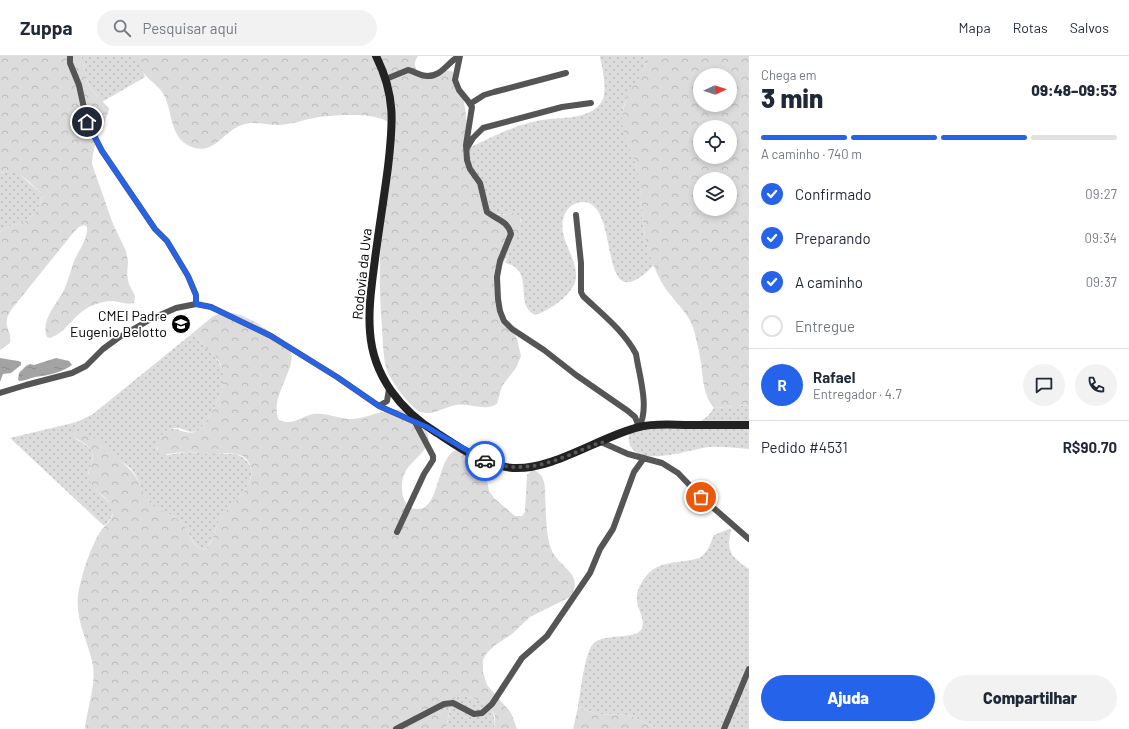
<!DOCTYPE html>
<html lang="pt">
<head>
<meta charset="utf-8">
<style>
	:root { --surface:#fff; --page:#f2f2f3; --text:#1f2937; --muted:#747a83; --line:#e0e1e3; --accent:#2563eb }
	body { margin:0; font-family:Barlow,sans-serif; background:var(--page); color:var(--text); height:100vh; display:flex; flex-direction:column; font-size:15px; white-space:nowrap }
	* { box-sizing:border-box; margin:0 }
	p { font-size:13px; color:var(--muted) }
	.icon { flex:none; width:22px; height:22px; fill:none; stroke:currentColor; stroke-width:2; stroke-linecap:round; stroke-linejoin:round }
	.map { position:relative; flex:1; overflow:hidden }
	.side { display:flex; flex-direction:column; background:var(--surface); width:380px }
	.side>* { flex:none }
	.needle { width:26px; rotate:86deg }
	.tools { position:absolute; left:693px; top:12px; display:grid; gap:8px }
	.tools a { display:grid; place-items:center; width:44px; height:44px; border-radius:50%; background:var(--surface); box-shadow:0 2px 6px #0003; font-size:20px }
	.pin { position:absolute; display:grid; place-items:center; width:34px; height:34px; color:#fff; margin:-17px; border:2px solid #fff; border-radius:50%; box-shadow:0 1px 4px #0007 }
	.courier { position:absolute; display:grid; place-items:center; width:40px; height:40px; margin:-20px; border:3px solid #2563eb; border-radius:50%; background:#fff; color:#222; box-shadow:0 1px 5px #0007 }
	.overview em { font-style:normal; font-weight:800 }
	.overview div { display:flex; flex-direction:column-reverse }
	.overview { display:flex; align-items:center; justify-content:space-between; height:68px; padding:0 12px }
	h1 { font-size:26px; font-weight:800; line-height:30px }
	.bar { display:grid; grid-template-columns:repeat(4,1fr); gap:6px 4px; align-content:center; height:48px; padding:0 12px }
	.bar i { height:5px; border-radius:3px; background:var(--line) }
	.bar .selected { background:var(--accent) }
	.bar p { grid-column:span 4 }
	.line { display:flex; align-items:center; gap:10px; padding:0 12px; border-top:1px solid var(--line) }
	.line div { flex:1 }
	.round { display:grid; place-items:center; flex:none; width:42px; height:42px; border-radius:21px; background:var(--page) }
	ol { padding:0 12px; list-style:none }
	li { display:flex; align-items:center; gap:12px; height:44px }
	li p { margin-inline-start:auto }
	li .icon { padding:4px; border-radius:50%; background:var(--accent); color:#fff; stroke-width:4 }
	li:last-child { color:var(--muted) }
	li i { width:22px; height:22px; border:2px solid var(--line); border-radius:50% }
	.primary-button { display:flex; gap:8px; margin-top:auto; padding:8px 12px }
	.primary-button a { flex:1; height:46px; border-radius:24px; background:var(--accent); color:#fff; font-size:16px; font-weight:800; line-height:46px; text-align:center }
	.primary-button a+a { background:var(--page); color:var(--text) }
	header { display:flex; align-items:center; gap:24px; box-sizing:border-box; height:56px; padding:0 20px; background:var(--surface); border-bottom:1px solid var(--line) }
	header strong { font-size:19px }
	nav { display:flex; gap:22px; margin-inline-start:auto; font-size:14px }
	.search { width:280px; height:36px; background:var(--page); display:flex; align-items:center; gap:10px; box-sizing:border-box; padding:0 14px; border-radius:22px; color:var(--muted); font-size:15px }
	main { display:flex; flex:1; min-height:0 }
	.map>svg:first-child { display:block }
	.grass { fill:url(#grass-dots) }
	.forest { fill:url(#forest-crowns); fill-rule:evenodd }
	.water { fill:url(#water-ripples) }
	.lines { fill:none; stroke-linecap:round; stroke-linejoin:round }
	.street { stroke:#555; stroke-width:6 }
	.secondary { stroke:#222; stroke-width:8 }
	.done { stroke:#595959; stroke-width:4; stroke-dasharray:0 7.2 }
	.route { stroke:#2563eb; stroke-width:5 }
	.labels { text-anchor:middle; stroke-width:3.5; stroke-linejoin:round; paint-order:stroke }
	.street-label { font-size:14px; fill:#000; stroke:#fff }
	.poi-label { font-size:14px; fill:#000; stroke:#fff; text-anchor:end }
</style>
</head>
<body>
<header>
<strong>Zuppa</strong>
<div class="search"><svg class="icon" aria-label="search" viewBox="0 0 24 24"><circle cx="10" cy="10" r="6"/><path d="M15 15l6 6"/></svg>Pesquisar aqui</div>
<nav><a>Mapa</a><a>Rotas</a><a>Salvos</a></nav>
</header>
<main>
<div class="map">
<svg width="749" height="673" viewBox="0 0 749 673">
	<defs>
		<pattern id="grass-dots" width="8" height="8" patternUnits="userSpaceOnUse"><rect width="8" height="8" fill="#dcdcdc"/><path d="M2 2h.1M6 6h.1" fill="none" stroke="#bbb" stroke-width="1.8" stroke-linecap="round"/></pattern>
		<pattern id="forest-crowns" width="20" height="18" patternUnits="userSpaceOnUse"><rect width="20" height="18" fill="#dcdcdc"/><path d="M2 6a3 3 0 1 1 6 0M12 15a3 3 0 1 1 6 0" fill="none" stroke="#bbb"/></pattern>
		<pattern id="water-ripples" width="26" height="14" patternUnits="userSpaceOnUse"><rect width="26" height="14" fill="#a3a3a3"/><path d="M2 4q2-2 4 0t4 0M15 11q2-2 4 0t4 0" fill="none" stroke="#8b8b8b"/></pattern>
	</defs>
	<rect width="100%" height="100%" fill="#fff"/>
	<!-- grass -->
	<path class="grass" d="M81,0H137L142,14L145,21L102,46L89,30Z
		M600,0H648C647,20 626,33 623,55C620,77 633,96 638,116C642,137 641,159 645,180C647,190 651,199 654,209C594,271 623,146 583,146C577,146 571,149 567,154C552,178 578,199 576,222C574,238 549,255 535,259C513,249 536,213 505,207L519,174L521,163L512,157C503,159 498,160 489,155L464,94C490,83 514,68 542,64C560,61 587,64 600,48C609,38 602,12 600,0Z
		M10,115L19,118L43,139C37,157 34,164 14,169C9,170 4,172 0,176V117Z
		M194,276C196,279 198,283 201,286C207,293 215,298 219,306C224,314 224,325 222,333C219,343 206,371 197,375C189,378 183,372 176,372C164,372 159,383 157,393L167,399L187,396L236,398C262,409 250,430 236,445C232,450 226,454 223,459C214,470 215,485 204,494C191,490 190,475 181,466C173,457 159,457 150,447C141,437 140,422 130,412C114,398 92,390 73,381C92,393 98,394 88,417C90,421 92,428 95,432C106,446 124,451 104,470L10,382L77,366L93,358Z
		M749,349V393C735,392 722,390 709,391C691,393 639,412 630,389C628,384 628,379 631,374L701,365L708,360L714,352Z
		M729,473L731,474C726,497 731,500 749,513V673H659L628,659L597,658L578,651C580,638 585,598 592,589C603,575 636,586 642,572C645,564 638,553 637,545C636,539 638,533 641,528C654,502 676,509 699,502C708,497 710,488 714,479Z
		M462,639C482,645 498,649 494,673H446L451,647L454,642Z"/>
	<!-- forest -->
	<path class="forest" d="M0,0H81L89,30L96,39L109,52L108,57C102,73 92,90 92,108L113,168L126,195L128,206L127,219L129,228L135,240L134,247C126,249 120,246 113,245C105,245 98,247 91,250C75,257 67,276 50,282L47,281C40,264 57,248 64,234C68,225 71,214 74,205C79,194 88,183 87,171L84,169L79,171L73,177L11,254C10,257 7,260 7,263C5,272 12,276 10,287L0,294V176C4,172 9,170 14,169C34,164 37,157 43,139C31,128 18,111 0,117Z
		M137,0H418C414,6 414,9 417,15C429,19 440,13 452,15L456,21L464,45L466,60L467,76L464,94L474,121L489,155L496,159H504L512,157H517C518,158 520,160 520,162C524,176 503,207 497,218L500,252L517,283L521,300L516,312L502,330L497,348C484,356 470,346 456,349C444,351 433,360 421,356C411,353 390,324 387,314C383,304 383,284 382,272C376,204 384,135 388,66C374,56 331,59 314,62C303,64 292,68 281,69C268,70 255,64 242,69C222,75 213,104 186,88C170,78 172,54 164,39C155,23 140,23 137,0Z
		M648,0H749V349L714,352C703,339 703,323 701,306C699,295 696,282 693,271C686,253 671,243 662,227C652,209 645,187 643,166C641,150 641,134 638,118C635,99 622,83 622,63C623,53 626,40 632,32C639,21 647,13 648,0ZM700,19H730V49H700ZM700,71H730V101H700ZM700,123H730V153H700Z
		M222,256C238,256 251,263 264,272C273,278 285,284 290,293C299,312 268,341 279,364C294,370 299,361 313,358C326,356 339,363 353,363C369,362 384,352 400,354C408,355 412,361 418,366C424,371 430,377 428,386C423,403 402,407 402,430C402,435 402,440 405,445C407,449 411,453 416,453C440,455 436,406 454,395C456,394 460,393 462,393L484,408L489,435L494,442L515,460H522L525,456L527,419L530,416L534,414C543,419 544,423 545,433C546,450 545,480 552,495C561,513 585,518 570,541L530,561L512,578L494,590L486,598L483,604V616L487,629L511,657L517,673H494C495,668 496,662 494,658C490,648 462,634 454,643C449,648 448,666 446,673H85C87,652 96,631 93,610C88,583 73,562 79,533C83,514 90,493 100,476C104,470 113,464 113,456C111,440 92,436 89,422C86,413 96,406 92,396C88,387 76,384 70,376L72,374C84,376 96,382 105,389C111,394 115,400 121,405C127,411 133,415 137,423C142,431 144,440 150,447C160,457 176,458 184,469C190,478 192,491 204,494C216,485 214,468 224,457C235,445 257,428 250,409C248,403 242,399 236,398C226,396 216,398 205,398C199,397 193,395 187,396C178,396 170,399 160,398C157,392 157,389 160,383C172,361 182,382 197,375C206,371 219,343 222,333C224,326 223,316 221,309C217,299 207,294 201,286C198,283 196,279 194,276L212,261Z
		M578,651L597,658L628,659L659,673H573Z"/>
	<!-- water -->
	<path class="water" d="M0,302L18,305L21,306V309L11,317L3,318L0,326Z
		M56,302L69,305L72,309C61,317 49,319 35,321C30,322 25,325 19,325L18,323L19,317L26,310L30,308L34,309Z"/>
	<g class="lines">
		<!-- street -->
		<path class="street" d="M70,0V7L79,29L87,66L102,95L155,173L167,185L188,220L196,239V248
			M460,0L455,24L459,34L468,45L472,51L466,89L467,104L470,113L480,127L487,156C496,163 508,165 511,178L500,205L497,221L498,243L500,255L504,265L512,273L544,294L576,319L628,355L635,361L639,371
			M386,23L408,14C414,15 420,20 427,20C441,21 448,6 459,0
			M470,48L484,39L494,36L566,17
			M467,92L473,82L483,72L562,51L591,47
			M576,159L581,207V236L583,240C602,258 624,275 636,298C639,319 650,352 639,371
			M0,337L26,329L72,317L86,310L103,293L118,282L151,263L176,252L196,248L211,251L271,280L337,321L379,350L422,369
			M379,350L387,345L389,333
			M601,386L628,398L662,407L678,417L701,441L749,483
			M397,476L424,418L433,404V400L415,366
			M396,673L444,648L453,647L474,658L482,657L492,648L522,602L547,580L590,517L600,493L613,473L634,416L644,402
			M724,673L749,613"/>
		<!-- secondary -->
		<path class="secondary" d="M376,0C396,40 393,68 388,111C384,142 379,172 375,203C372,227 368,252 370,276C373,320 401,355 437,377C460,392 485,410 513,412C554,414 599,381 639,371C655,367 673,369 690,369C710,369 729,369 749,369"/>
	</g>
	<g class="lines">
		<!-- done -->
		<path class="done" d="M485,405C530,421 560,402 601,386L628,398L662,407L678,417L701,441"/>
		<!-- route -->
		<path class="route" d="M87,66L102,95L155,173L167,185L188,220L196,239V248L211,251L271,280L337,321L379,350L427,371L485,405"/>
	</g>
	<!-- icons -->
	<defs>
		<symbol id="school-disc" viewBox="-11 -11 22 22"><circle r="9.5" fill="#000" stroke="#fff"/><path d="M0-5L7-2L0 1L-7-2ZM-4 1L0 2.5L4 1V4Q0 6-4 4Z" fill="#fff"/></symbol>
	</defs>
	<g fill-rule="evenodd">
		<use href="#school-disc" x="170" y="257" width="22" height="22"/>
	</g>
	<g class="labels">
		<!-- street labels -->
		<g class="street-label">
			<text transform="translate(362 218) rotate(-84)" y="5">Rodovia da Uva</text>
		</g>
		<!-- poi labels -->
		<g class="poi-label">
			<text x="167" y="265">CMEI Padre<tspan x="167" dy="16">Eugenio Belotto</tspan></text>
		</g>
	</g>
</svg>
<div class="tools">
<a><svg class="needle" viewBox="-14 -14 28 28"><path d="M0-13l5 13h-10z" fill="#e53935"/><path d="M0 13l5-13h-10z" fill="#747a83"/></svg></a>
<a><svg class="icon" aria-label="locate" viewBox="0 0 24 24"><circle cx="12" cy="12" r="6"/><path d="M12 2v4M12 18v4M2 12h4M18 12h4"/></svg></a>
<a><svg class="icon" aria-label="layers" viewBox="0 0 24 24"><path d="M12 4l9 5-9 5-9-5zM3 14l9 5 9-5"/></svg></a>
</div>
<div class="pin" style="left:701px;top:441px;background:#ea580c"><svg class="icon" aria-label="bag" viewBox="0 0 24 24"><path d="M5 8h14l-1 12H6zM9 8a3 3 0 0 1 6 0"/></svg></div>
<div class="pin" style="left:87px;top:66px;background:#1f2937"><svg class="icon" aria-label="home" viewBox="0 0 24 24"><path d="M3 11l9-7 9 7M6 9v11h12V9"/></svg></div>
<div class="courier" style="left:485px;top:405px"><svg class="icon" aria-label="car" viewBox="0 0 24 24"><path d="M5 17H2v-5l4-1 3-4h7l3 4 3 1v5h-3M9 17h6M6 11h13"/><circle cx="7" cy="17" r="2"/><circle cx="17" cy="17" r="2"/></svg></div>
</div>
<section class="side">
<div class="overview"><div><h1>3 min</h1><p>Chega em</p></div><em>09:48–09:53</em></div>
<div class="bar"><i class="selected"></i><i class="selected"></i><i class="selected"></i><i></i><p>A caminho · 740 m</p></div>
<ol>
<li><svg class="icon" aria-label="check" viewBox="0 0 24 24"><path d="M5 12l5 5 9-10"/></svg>Confirmado<p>09:27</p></li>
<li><svg class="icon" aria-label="check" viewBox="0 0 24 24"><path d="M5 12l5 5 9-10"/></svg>Preparando<p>09:34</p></li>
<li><svg class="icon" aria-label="check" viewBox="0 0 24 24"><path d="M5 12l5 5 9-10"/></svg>A caminho<p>09:37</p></li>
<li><i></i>Entregue</li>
</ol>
<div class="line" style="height:72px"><b class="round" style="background:var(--accent);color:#fff">R</b><div><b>Rafael</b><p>Entregador · 4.7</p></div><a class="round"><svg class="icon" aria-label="chat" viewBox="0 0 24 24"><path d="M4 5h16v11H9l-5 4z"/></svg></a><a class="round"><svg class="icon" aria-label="phone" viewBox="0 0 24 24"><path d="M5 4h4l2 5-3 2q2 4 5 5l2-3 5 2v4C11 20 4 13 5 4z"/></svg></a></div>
<div class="line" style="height:52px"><div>Pedido #4531</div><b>R$90.70</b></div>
<div class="primary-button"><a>Ajuda</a><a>Compartilhar</a></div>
</section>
</main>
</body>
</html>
